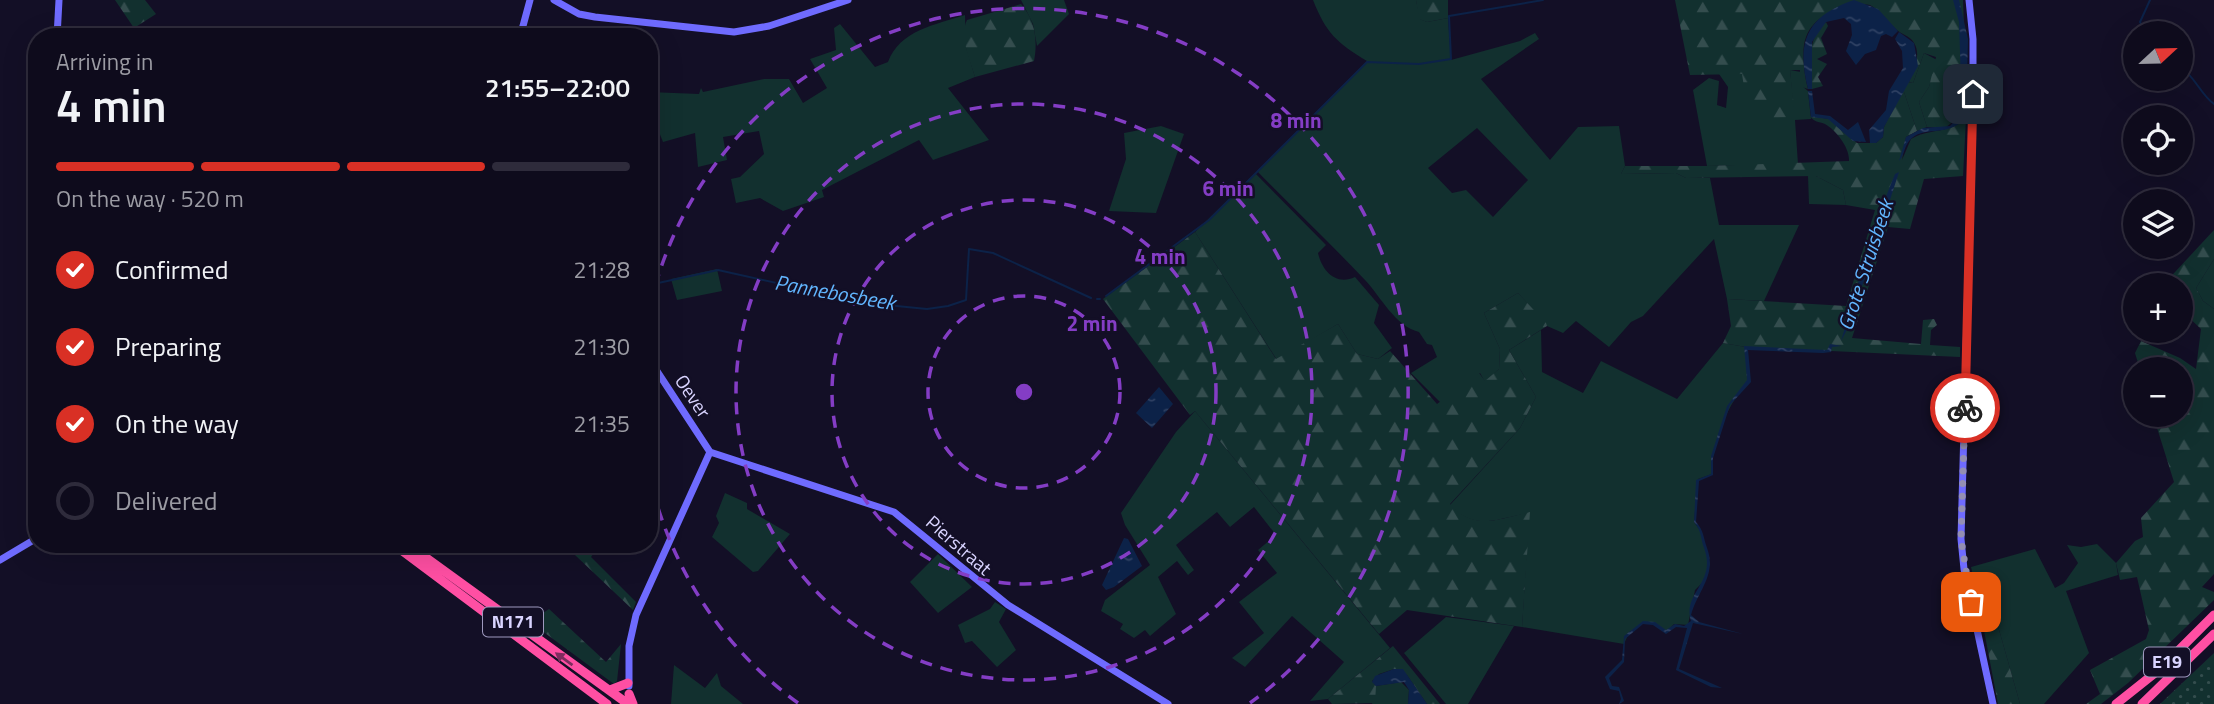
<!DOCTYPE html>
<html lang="en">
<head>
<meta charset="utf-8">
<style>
	:root { --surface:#0e0b1c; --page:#171425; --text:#f1f3f6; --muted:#9b9ba3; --line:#2e2b3b; --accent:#d93025 }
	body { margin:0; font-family:"Titillium Web",sans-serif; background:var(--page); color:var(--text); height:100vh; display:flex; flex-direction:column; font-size:26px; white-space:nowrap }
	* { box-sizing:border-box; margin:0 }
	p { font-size:23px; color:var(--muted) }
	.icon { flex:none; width:38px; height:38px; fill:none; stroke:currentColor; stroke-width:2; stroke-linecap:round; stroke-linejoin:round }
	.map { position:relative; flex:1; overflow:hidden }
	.sheet { position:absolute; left:28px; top:28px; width:630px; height:525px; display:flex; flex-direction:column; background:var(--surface); border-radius:28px; box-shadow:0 7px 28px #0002,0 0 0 2px var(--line) }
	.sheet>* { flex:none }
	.needle { width:46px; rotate:68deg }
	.buttons { position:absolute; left:2123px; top:21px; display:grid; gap:14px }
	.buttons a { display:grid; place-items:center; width:70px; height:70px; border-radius:50%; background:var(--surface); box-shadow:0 7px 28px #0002,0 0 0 2px var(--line); font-size:35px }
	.pin { position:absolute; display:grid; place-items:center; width:60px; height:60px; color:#fff; margin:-30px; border-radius:14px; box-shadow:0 4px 10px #0006 }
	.courier { position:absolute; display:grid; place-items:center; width:70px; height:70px; margin:-35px; border:5px solid #d93025; border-radius:50%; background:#fff; color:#222; box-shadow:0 2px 9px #0007 }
	.headline em { font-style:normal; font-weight:600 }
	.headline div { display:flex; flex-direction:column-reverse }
	.headline { display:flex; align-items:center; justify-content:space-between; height:119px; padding:0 28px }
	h1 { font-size:46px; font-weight:600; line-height:52px }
	.bar { display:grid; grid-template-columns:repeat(4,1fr); gap:10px 7px; align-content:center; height:84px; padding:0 28px }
	.bar i { height:9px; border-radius:5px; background:var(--line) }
	.bar .selected { background:var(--accent) }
	.bar p { grid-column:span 4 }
	ol { padding:0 28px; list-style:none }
	li { display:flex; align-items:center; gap:21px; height:77px }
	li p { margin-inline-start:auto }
	li .icon { padding:7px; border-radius:50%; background:var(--accent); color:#fff; stroke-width:4 }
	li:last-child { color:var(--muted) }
	li i { width:38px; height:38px; border:4px solid var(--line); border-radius:50% }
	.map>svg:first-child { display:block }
	.grass { fill:#12302f; fill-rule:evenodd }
	.forest { fill:url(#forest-firs) }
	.park { fill:url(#park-dots) }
	.water { fill:url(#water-ripples) }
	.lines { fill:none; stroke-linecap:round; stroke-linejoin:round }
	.stream { stroke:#0c2248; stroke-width:2 }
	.secondary { stroke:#6f6bff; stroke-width:7 }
	.highway { stroke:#ff4fa3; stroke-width:9 }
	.oneway { fill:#7d2c5e }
	.done { stroke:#948fb3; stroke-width:7; stroke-dasharray:0 12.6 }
	.route { stroke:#d93025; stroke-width:9 }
	.ring { fill:none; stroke:#843dc5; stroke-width:3.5; stroke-dasharray:12 9 }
	.labels { text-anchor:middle; stroke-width:5; stroke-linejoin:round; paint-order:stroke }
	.shield { fill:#130f26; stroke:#9e99be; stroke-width:2 }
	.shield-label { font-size:18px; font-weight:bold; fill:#d9d4ff }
	.street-label { font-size:19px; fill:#d9d4ff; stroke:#130f26 }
	.water-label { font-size:21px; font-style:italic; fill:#62b6ff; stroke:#130f26 }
	.centre { fill:#843dc5; stroke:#130f26; stroke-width:3.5 }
	.ring-label { font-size:21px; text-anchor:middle; font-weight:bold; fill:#843dc5; stroke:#130f26; stroke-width:5; stroke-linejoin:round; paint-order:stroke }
</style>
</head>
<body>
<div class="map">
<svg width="2214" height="704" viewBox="0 0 2214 704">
	<defs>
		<pattern id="forest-firs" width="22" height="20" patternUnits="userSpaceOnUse" patternTransform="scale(1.75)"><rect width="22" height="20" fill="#12302f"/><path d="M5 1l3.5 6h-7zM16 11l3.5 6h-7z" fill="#344d4e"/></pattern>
		<pattern id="park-dots" width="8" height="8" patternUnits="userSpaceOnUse" patternTransform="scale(1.75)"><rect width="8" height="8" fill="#12302f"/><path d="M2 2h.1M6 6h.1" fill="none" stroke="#344d4e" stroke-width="1.8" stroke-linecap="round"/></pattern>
		<pattern id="water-ripples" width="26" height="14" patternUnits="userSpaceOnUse" patternTransform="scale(1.75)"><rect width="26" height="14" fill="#0c2248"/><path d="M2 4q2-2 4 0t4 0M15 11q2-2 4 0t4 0" fill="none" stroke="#2f4163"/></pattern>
	</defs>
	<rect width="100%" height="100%" fill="#130f26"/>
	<!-- grass -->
	<path class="grass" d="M1021,0H1064L1069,14L1037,46L1033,24Z
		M1313,0H1416L1420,19L1427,22L1448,18L1451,60L1520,41L1535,33L1539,39L1481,79L1550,160L1578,127L1619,126L1625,166L1621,174L1676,173L1686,178H1710L1719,225H1799L1764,301L1727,299L1714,239L1643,316L1631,322L1609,347L1576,321L1563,333L1547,326L1518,293L1484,313L1500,349L1499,369L1485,382L1480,373L1441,403L1411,373L1437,357L1432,345L1427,344L1419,332C1395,326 1381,297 1365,280C1330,243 1293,208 1257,171L1367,61C1337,43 1326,33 1313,0ZM1477,128L1528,180L1493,217L1466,190L1452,193L1428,168Z
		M965,15L966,47L975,77L948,88L989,140L933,160L919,140L822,190L824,197L783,211L760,198L736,203L731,179L740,177L764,154L759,131L723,137L727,160L698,167L695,133L663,142L649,107V92L699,94L701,88L703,92L764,79H789L803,103L827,88L810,59L836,50L834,28L840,24L875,67L888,62C900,30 935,25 965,15Z
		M1924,53L1937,60L1929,87L1919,102L1927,127L1917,131L1903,89L1908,82L1913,83Z
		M1790,70L1801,72L1802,86L1808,91L1811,119L1795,120L1798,164L1707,166L1693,90L1709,78L1719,81L1717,105L1726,108L1728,87L1719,74H1742L1794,117Z
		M1161,126L1184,134L1156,213L1109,211L1126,159L1124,133Z
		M1255,173L1326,245L1318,253C1322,271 1336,286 1355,277L1379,305L1374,323L1392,348L1378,359L1357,354L1338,324L1277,360L1195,232Z
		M1808,176H1816L1843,190L1846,205L1809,204Z
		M2214,259V309L2203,301L2196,288Z
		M717,269L722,291L677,300L671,279Z
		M1541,330L1542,372L1583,393L1601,361L1677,399L1723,343L1746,347L1749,381C1728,402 1711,444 1712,474L1698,479L1694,522L1702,533L1710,564L1704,581L1695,590L1688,625L1674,624L1666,632L1655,623L1643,622L1628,635L1624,644L1522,627L1529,513C1498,518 1475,532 1450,505L1520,428L1536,397L1509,350Z
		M1195,411L1390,648L1328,699L1310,701L1344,662L1292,616L1245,667L1232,658L1264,633L1239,602L1277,573L1258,550L1276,535L1254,507L1230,527L1217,512L1176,545L1194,570L1188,575L1177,561L1158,577L1176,614L1150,636L1145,630L1134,638L1120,629L1123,624L1101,611L1105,600L1150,565L1125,525L1121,513L1176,432Z
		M725,493L747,503V509L790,534L758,571L753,572L712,537L719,523L716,516Z
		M2097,544L2116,563L2118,575L2066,591L2089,653L2044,704H2020L1990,598L1984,588H1976L1971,567L2035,549L2055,588L2064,583L2078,563L2067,545L2081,547Z
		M938,554L972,587L938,613L910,582Z
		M995,602L1006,609L999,622L1016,650L997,667L972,641L965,643L958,625L990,609Z
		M1446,617L1514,626L1468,704H1446L1404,653Z
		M674,665L705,688L717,673L721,686L743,704H671Z
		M1401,682L1409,690L1408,704H1372L1376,686Z"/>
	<!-- forest -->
	<path class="forest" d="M115,0H145L156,14L134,28Z
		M1416,0H1448V18L1427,22L1419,19Z
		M1675,0H1963L1967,115H1961L1945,128L1927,127L1919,102L1929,87L1936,57L1924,53L1913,83L1909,82C1913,71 1924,52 1911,39C1907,35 1901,34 1897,30C1887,21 1882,11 1870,5C1846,0 1814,15 1806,37C1801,49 1804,75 1808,89L1799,86L1800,70H1790L1795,117L1749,119L1742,74L1690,75Z
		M1021,4C1035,20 1038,40 1034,61L975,77C970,60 959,37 967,20Z
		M1826,22L1828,26L1821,38L1827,54L1817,59L1827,64L1818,77L1823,86L1812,89C1810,65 1806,39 1826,22Z
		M1903,89L1917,131L1906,137L1902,160L1911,139C1930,128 1950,134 1966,118L1963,176L1924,179L1910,229L1888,227L1852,338L1921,344L1923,320L1934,319L1937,325L1931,330L1930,345L1960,347V357L1746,347L1723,343L1731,326L1727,299L1846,306L1875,210L1846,205L1843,190L1816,176L1686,178L1676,173L1621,174L1625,166H1707L1849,161C1850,148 1836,130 1825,124C1818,121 1815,123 1810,116L1829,119L1857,143H1876L1883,137L1884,127Z
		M2214,226V259L2196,288L2203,301L2214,309V574L2202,587L2214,592V600L2128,683L2101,704H2086L2100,694L2090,670L2146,639L2149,630L2137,577L2120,580L2116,563L2135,541L2143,537L2141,518L2174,482L2153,415H2180V369H2140L2135,353L2141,341L2180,358L2196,369L2201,329L2181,310L2180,285H2163L2214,230Z
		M1195,232L1276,359L1338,324L1357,354L1378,359L1390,351L1437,404L1479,373L1485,381L1499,369L1500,349L1484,313L1518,293L1546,323L1547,326L1509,350L1536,397L1520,428L1450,504C1473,531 1499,519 1530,512L1522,627L1407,610L1379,634L1195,411L1190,415L1103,299Z
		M584,544H600L591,557L636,602L633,610L575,555Z
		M1976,588H1984L1990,598L2020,704H1998Z
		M549,609L606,662L621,644L617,681L614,684L530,622Z
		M1393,646L1440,704H1427L1407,675L1394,669L1379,674L1372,681L1376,686L1375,703L1332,704L1328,699Z"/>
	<!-- park -->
	<path class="park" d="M2214,653V704H2160Z"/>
	<!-- water -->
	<path class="water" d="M1854,0L1878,9L1898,31L1892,37L1886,34L1881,36L1876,50L1865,54L1856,65L1846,51L1852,35L1851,24L1844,18L1826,22L1812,42V89H1808C1796,41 1807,16 1854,0Z
		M1953,0H1959L1968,39L1966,118C1946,139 1923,124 1909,141C1904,147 1904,156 1899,161L1906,137L1923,128L1950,126L1962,113L1959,22Z
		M1899,32L1914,43L1918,66L1884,127L1883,137L1876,143H1870L1869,130L1886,110L1889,91L1903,68L1902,51L1895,39Z
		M1808,91H1812L1815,114L1830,116L1848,130L1858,122L1866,142L1853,141L1828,119L1811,117Z
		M1899,172L1850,324L1841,341L1877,219L1895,174Z
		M1830,344L1842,346L1832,347L1831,352L1823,353L1748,350L1751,382L1730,405L1713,458V475L1699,481L1696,522C1704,531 1703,537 1707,548C1717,575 1698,590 1691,615L1699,622L1743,634L1693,623L1679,669L1722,688L1711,687L1676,670L1687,628L1676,627L1666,634L1653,625L1643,624L1625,639L1624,662L1609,678L1612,686L1619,687L1624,701L1619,704L1621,699L1619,691L1610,689L1605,677L1622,660L1624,636L1643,621L1655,622L1666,630L1675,624L1684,626L1691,621C1682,593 1717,583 1704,548C1700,537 1702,532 1694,522L1696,480L1711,474V456L1727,406L1747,380L1744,346L1827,350Z
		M1159,387L1173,404L1152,428L1136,413Z
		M1124,538L1128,539L1142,566L1114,587L1106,590L1102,585Z
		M1394,669H1403L1427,704H1408L1409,690L1404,682L1376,686L1372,682L1375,676Z"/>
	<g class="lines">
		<!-- stream -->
		<path class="stream" d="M2150,0L2140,22L2144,29L2156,33
			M2180,67C2195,76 2200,94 2214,104
			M649,285L718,270L866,303L927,309L948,306L966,300L969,249L993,253L1091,298
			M1106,296L1209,220L1367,62L1419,64L1451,59L1449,16L1543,0
			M1097,299H1100"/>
		<!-- secondary -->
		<path class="secondary" d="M554,0L579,14L595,17L734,32L769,26L848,0
			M1969,0L1973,39V94L1961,539L1964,569L1993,704
			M57,37L59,0
			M520,37L530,0
			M649,359L710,452
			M710,452L894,512L1008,605L1168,704
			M0,560L37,538
			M629,686V646L636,615L710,452"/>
		<!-- highway -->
		<path class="highway" d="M393,544L607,704
			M407,544L628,704
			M610,690L628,683
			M629,694L633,704
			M2116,704L2160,669L2214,615
			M2142,704L2214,634"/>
	</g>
	<!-- one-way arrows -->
	<defs><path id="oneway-solid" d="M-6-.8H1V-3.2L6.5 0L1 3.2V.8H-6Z" transform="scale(1.75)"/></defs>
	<use class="oneway" href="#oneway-solid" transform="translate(564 659) rotate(-144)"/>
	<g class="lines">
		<!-- done -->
		<path class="done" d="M1965,408L1961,539L1971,602"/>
		<!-- route -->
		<path class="route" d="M1965,408L1973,94"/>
	</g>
	<!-- distance rings -->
	<g class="ring">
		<circle cx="1024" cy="392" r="96"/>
		<circle cx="1024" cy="392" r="192"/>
		<circle cx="1024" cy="392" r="288"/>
		<path d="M798 703A384 384 0 0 1 650 478M650 306A384 384 0 1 1 1250 703"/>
	</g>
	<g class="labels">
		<!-- shield labels -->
		<g class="shield">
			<rect x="483" y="607.5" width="60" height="29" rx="5"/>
			<rect x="2144" y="647.5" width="46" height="29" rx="5"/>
		</g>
		<g class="shield-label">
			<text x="513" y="628">N171</text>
			<text x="2167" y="668">E19</text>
		</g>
		<!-- street labels -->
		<g class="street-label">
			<text transform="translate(693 396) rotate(56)" y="7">Oever</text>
			<text transform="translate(959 545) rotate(41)" y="7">Pierstraat</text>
		</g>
		<!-- water labels -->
		<g class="water-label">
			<text transform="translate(1866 265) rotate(-72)" y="7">Grote Struisbeek</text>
			<text transform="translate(835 293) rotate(10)" y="7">Pannebosbeek</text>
		</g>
	</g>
	<circle cx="1024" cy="392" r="10" class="centre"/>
	<g class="ring-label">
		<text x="1296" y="128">8 min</text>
		<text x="1228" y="196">6 min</text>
		<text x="1160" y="264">4 min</text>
		<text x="1092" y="331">2 min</text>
	</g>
</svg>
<div class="buttons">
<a><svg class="needle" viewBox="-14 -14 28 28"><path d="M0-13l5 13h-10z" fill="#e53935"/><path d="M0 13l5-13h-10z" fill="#9b9ba3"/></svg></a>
<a><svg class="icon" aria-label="locate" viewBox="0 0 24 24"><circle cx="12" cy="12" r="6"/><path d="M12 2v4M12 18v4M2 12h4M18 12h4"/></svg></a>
<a><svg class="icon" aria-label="layers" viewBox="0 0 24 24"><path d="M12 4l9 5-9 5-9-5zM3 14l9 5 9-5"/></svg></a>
<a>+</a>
<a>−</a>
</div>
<div class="pin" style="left:1971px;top:602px;background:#ea580c"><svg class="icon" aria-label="bag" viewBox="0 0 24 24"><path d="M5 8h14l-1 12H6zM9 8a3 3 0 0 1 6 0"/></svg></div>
<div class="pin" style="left:1973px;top:94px;background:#1f2937"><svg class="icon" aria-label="home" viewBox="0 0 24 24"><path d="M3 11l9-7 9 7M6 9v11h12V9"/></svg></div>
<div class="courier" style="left:1965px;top:408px"><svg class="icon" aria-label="bike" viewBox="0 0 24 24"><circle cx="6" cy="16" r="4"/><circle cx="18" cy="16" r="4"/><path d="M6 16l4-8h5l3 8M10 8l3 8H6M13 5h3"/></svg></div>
<section class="sheet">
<div class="headline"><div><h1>4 min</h1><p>Arriving in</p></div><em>21:55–22:00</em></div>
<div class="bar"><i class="selected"></i><i class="selected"></i><i class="selected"></i><i></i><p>On the way · 520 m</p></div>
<ol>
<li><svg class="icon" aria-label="check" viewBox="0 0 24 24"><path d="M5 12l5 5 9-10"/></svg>Confirmed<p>21:28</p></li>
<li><svg class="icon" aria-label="check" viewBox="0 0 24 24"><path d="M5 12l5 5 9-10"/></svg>Preparing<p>21:30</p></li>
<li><svg class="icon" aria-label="check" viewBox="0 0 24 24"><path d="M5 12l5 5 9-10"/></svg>On the way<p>21:35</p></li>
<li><i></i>Delivered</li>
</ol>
</section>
</div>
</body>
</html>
